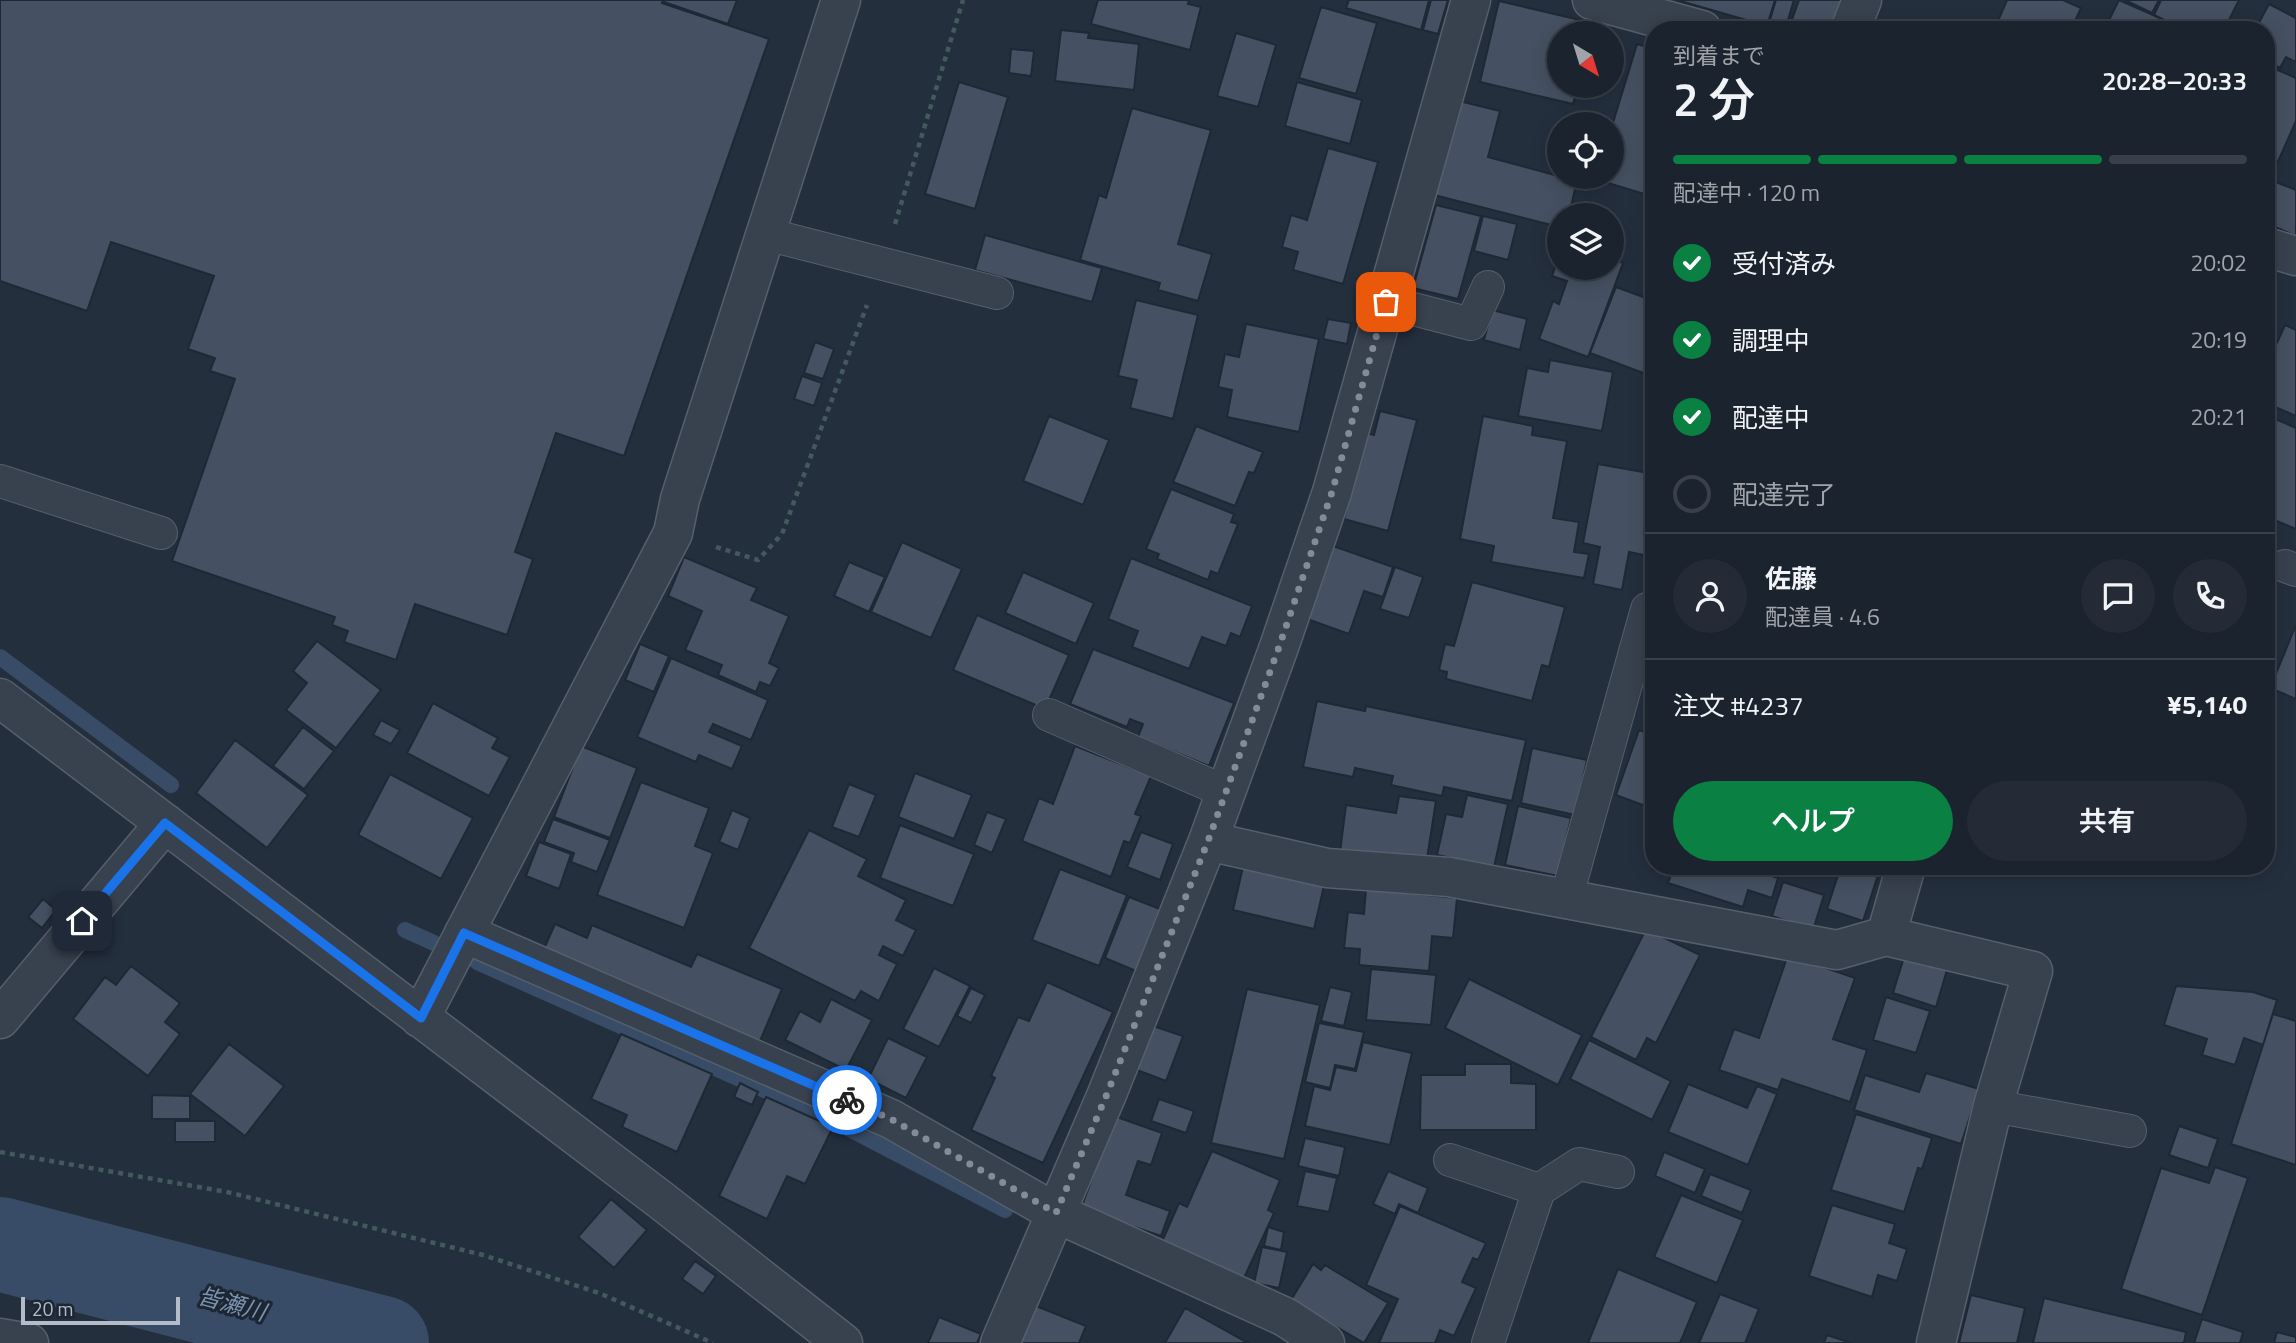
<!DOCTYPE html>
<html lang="ja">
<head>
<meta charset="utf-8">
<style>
	:root { --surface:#1b232e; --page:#242b36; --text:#f1f3f6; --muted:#a0a4aa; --line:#39404a; --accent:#0b8043 }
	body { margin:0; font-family:"Titillium Web","Noto Sans JP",sans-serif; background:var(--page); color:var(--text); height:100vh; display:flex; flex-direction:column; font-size:26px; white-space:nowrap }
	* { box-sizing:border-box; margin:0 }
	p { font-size:23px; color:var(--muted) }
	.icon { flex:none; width:38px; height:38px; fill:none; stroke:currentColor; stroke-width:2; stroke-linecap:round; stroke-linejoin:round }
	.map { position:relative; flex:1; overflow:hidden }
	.sheet { position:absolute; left:1645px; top:21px; width:630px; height:854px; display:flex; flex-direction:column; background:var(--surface); border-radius:28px; box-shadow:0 4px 18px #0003,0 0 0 2px var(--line) }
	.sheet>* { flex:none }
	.needle { width:46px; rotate:142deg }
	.controls { position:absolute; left:1547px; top:21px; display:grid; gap:14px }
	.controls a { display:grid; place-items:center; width:77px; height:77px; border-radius:50%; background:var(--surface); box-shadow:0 4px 18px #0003,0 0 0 2px var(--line); font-size:35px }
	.scale { position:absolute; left:21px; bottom:18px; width:159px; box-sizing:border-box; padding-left:7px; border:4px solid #b4bcc9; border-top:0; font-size:19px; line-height:24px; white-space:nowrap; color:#b4bcc9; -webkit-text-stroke:5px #1d2633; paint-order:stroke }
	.pin { position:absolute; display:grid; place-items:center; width:60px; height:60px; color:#fff; margin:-30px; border-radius:14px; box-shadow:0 4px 10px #0006 }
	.courier { position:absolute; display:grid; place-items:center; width:70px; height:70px; margin:-35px; border:5px solid #1a73e8; border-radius:50%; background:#fff; color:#222; box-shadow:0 2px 9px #0007 }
	.head em { font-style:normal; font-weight:600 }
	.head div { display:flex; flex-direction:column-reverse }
	.head { display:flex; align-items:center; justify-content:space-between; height:119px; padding:0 28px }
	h1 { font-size:46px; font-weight:600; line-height:52px }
	.bar { display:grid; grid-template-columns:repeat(4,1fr); gap:10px 7px; align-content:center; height:84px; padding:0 28px }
	.bar i { height:9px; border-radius:5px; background:var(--line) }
	.bar .active { background:var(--accent) }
	.bar p { grid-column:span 4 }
	.line { display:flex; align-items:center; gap:18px; padding:0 28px; border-top:2px solid var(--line) }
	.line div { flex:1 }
	.round { display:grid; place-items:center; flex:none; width:74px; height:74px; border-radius:37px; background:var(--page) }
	ol { padding:0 28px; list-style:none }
	li { display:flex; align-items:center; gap:21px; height:77px }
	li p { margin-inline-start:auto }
	li .icon { padding:7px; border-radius:50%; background:var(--accent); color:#fff; stroke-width:4 }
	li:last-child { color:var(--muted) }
	li i { width:38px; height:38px; border:4px solid var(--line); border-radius:50% }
	.button { display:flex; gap:14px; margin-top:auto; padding:14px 28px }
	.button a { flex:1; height:80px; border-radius:42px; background:var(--accent); color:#fff; font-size:28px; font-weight:600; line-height:80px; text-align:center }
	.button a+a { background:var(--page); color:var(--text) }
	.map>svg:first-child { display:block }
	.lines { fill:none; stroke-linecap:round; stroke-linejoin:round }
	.stream { stroke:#394c67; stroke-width:16 }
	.river { stroke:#394c67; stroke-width:94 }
	.building { fill:#455162; stroke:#1f2835; stroke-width:2 }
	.service-casing { stroke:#565f6c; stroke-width:34 }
	.minor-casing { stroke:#565f6c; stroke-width:41 }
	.path { stroke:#44595c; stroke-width:4.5; stroke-dasharray:5 5; stroke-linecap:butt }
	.service { stroke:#38414e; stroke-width:32 }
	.minor { stroke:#38414e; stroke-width:38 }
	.done { stroke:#828b98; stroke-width:7; stroke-dasharray:0 12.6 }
	.route { stroke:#1a73e8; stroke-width:9 }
	.labels { text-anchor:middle; stroke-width:6; stroke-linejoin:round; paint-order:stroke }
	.water-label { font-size:23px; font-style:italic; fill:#7c92b1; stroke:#1d2633 }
</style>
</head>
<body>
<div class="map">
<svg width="2296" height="1343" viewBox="0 0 2296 1343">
	<rect width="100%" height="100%" fill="#242f3e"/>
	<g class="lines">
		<!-- stream -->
		<path class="stream" d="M0,657L171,785
			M405,930L434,943
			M477,962L832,1120L1005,1210"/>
		<!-- river -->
		<path class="river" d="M0,1244L382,1343"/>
	</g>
	<!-- building -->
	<path class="building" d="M0,0H663L662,3L769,39L624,456L556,433L515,552L533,559L507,635L415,604L396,660L344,642L348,631L332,625L335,617L172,561L235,379L210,371L215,358L188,349L214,276L111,242L87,311L0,281Z
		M664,0H737L728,24L664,2Z
		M1098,0H1189L1188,4L1201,7L1190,50L1091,24Z
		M1349,0H1429L1421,30L1346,8Z
		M1431,0H1448L1438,34L1423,30Z
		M1677,0H1775L1767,26Z
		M1776,0H1794L1785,30L1768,26Z
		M1799,0H1844L1833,30H1795L1789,28Z
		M2007,0H2063L2081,8L2071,30H1994Z
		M2119,0L2162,19L2157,30H2104Z
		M2125,0H2159L2152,13Z
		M2161,0H2239L2224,30H2185L2154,15Z
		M1499,1L1593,23L1590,33H1559V86H1578L1573,104L1480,82Z
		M2269,4L2296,18V62L2286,57L2280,68L2266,61V30H2255Z
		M1321,7L1377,23L1356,94L1299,78Z
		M1061,30L1089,33L1088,38L1139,44L1134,90L1055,81Z
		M1236,33L1276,45L1258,107L1217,96Z
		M1637,44L1654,49V197L1595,179L1596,177H1612V126Z
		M1011,49L1034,51L1031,76L1009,73Z
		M2266,65L2296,78V121L2272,175L2266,173Z
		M959,82L1008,97L975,209L925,194Z
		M1297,82L1362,100L1350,144L1285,126Z
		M1459,101L1500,111L1488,157L1577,181L1569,215H1559V227L1434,195Z
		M1132,108L1211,130L1178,244L1212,254L1198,301L1158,290L1160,283L1080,260L1099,195L1106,198Z
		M1328,148L1378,162L1343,284L1293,270L1298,252L1282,247L1291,215L1307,220Z
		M2271,180L2296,190V236L2266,223V191Z
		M1436,205L1481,216L1458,299L1413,288Z
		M1483,216L1517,224L1508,260L1474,251Z
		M985,235L1102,268L1092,302L975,270Z
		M1559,256V268H1612V259L1623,263L1588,357L1539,339L1553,301L1559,304L1567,281L1552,276Z
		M1616,287L1654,301V377L1590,353Z
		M1136,300L1198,315L1173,419L1130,408L1137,380L1118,376Z
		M1492,310L1527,319L1520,350L1484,340Z
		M1328,319L1351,323L1347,344L1323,339Z
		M1246,324L1319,339L1299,432L1227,417L1232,390L1218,387L1225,354L1239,357Z
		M2285,325L2296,330V416L2266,403V367Z
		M815,342L834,349L823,379L804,373Z
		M1550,360L1613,372L1602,431L1518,416L1527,368L1548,372Z
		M802,376L822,383L814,406L794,399Z
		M1380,411L1417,420L1388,531L1344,519L1366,433L1374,435Z
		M2266,415L2296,428V529L2277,521L2271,535L2266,533Z
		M1049,416L1109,440L1083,505L1023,481Z
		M1483,416L1533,426L1532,435L1567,441L1553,518L1579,522L1574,552L1589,554L1584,578L1491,562L1494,546L1460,539Z
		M1196,426L1263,452L1254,473L1249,472L1235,506L1173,482Z
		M1598,464L1654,474V527L1648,556L1629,552L1622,590L1593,584L1600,547L1583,543Z
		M1171,489L1234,514L1231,522L1238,524L1218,574L1211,571L1208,580L1157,559L1159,554L1146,549Z
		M902,542L962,569L931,638L871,612Z
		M1333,546L1393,567L1383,597L1364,591L1349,634L1307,619Z
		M684,557L757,588L751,600L789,616L769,663L779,668L770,686L760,682L756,692L718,675L722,665L685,650L702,611L668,596Z
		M1131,558L1252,606L1240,637L1231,633L1226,646L1202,637L1189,669L1132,647L1138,631L1108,619Z
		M849,562L885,577L869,612L834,596Z
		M1395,567L1423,577L1409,618L1380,609Z
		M1023,572L1094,603L1076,644L1005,613Z
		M1472,582L1565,607L1549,667L1542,665L1532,701L1446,679L1447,672L1439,670L1445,644L1454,646Z
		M977,615L1069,655L1045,709L953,670Z
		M2296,625V699L2270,688Z
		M1654,640V681L1642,678Z
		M317,641L381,690L336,748L286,710L307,683L293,671Z
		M640,644L669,656L654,692L625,680Z
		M1093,649L1234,703L1209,766L1138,737L1143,724L1130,719L1127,727L1070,704Z
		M671,658L768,700L751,740L713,724L709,732L742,746L732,769L699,755L696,762L637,737Z
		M1317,701L1365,711L1366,706L1526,740L1512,801L1444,787L1442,796L1391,785L1393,776L1355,768L1353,777L1303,767Z
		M433,703L498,738L492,748L510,757L489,796L407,753Z
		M381,720L400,730L391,744L373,735Z
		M303,727L334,751L304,789L273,766Z
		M1639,730L1654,735V792L1648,807L1616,795Z
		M235,740L308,795L267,848L196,793Z
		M581,746L637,768L610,838L554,817Z
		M1075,746L1151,776L1135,814L1141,816L1130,843L1124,841L1111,877L1022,841L1039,798L1053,804Z
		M1532,748L1587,760L1575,815L1521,803Z
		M915,773L972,795L954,839L898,817Z
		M390,774L473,818L441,879L358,835Z
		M641,782L709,808L695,846L713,853L684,928L597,895Z
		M849,784L876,795L859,837L832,827Z
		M1467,795L1508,804L1494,867L1437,855L1446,814L1462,817Z
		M1399,796L1436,801L1426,865L1340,852L1346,805L1396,813Z
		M1518,806L1571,818L1558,876L1505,865Z
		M732,810L750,818L738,850L719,842Z
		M987,812L1006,819L992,853L974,845Z
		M553,819L610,840L597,872L571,862L574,853L544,842Z
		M900,825L974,854L953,906L880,878Z
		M809,830L867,859L858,876L906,900L896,920L916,930L903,956L883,946L879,955L897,964L879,1001L861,991L855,1001L749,948Z
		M1141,832L1173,844L1160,880L1127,867Z
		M539,842L571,854L559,889L526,876Z
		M1654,863V866H1772L1769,875L1778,878L1772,898L1748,890L1743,907L1668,883L1671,875L1652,869Z
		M1841,866H1881L1863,921L1827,909Z
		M1243,867L1324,886L1314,929L1233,910Z
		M1060,869L1127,895L1099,966L1032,940Z
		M1783,882L1824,895L1813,930L1772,916Z
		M1366,889L1457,898L1453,938L1432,936L1429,971L1359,965L1360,949L1344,948L1348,912L1364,914Z
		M1129,897L1160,909L1136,971L1105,958Z
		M43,899L56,910L42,928L28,917Z
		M555,924L587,938L592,925L691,967L697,954L782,989L760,1041L543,951Z
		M1646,929L1700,955L1656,1043L1647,1038L1636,1060L1591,1037Z
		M1788,955L1855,978L1833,1039L1867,1050L1850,1102L1782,1079L1778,1090L1719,1070L1734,1029L1759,1038Z
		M1904,957L1947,970L1936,1007L1893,993Z
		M131,966L180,1003L165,1022L180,1034L148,1076L73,1019L105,977L116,985Z
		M934,968L970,986L939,1047L903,1029Z
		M1371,969L1436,975L1431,1025L1366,1020Z
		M1469,979L1582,1035L1558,1085L1445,1028Z
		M1047,982L1113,1012L1043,1163L971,1130L995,1078L991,1076L1018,1017L1029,1021Z
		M2176,986L2253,992L2277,1000L2263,1045L2244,1038L2235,1065L2202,1055L2207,1039L2164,1025Z
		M1330,987L1352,992L1344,1026L1321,1021Z
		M971,988L985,995L971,1023L957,1016Z
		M1247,989L1320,1005L1284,1159L1211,1143Z
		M1886,997L1930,1011L1916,1053L1873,1040Z
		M831,999L872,1020L846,1070L785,1040L800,1011L820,1022Z
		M2273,1014L2296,1021V1165L2231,1144Z
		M1319,1023L1364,1032L1355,1069L1335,1065L1330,1088L1305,1082Z
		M1153,1026L1183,1036L1166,1081L1137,1070Z
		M621,1034L712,1074L677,1152L622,1127L627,1115L591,1099Z
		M888,1038L927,1057L906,1098L868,1079Z
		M1589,1040L1671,1081L1652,1120L1570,1079Z
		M1363,1042L1412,1053L1390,1145L1305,1126L1314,1086L1330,1090L1336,1067L1356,1071Z
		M229,1044L284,1086L245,1136L190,1094Z
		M1465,1064H1511V1083L1536,1084V1130H1420L1421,1075H1465Z
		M1926,1073L1979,1089L1961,1144L1854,1110L1865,1075L1919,1092Z
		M740,1083L758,1092L752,1105L734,1097Z
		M1688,1084L1747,1108L1757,1086L1777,1094L1748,1165L1668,1132Z
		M152,1095L190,1096V1119H152Z
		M766,1097L833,1127L805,1184L787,1176L767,1219L719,1196Z
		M1159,1099L1194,1111L1186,1133L1151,1121Z
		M1856,1114L1932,1138L1922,1169L1918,1168L1904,1212L1831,1190Z
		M1114,1116L1162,1133L1151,1165L1138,1161L1126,1195L1170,1211L1161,1236L1081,1209Z
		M175,1121H215V1142H175Z
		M2179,1126L2218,1139L2208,1168L2169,1155Z
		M1305,1138L1345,1147L1339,1176L1298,1166Z
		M1212,1151L1280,1180L1268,1210L1274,1213L1243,1280L1161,1244L1179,1203L1187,1207Z
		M1664,1152L1705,1169L1695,1193L1655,1176Z
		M2215,1167L2248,1178L2202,1315L2121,1289L2161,1168L2209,1183Z
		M1305,1171L1337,1178L1329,1212L1297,1206Z
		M1388,1171L1428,1188L1418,1213L1399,1204L1395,1214L1373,1204Z
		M1710,1174L1751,1190L1742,1213L1701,1196Z
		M1681,1195L1743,1220L1717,1283L1654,1257Z
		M611,1199L647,1230L614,1268L578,1237Z
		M1832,1205L1895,1224L1889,1243L1907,1249L1897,1281L1878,1275L1872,1297L1809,1276Z
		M1400,1206L1486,1243L1478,1260L1473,1258L1462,1282L1476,1288L1454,1336L1440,1330L1435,1343H1379L1398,1299L1366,1285Z
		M1268,1227L1284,1232L1281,1250L1264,1246Z
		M1262,1247L1287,1252L1279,1288L1254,1283Z
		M695,1261L716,1276L703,1294L682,1279Z
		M1313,1264L1321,1270L1325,1265L1388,1303L1364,1343L1291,1300Z
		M1618,1269L1697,1302L1680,1343H1588Z
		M1720,1294L1759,1309L1745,1343H1699Z
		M1971,1295L2025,1308L2017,1343H1959Z
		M2044,1298L2186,1332L2184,1343H2033Z
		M1031,1304L1086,1326L1079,1343H1015Z
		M1185,1308L1248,1343H1165Z
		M939,1317L981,1334L977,1343H928Z
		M2202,1319L2243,1332L2240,1343H2194Z
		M2277,1332L2296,1337V1343H2274Z
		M1827,1335L1851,1343H1824Z"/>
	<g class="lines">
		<defs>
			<path id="service" d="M766,234L997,293
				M1386,302L1471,324L1488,287
				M0,481L161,533
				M2285,566L2296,570
				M1049,715L1226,792
				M1566,899L1647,609
				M1993,1106L2130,1131
				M1450,1160L1539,1190L1488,1343
				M1539,1190L1579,1164L1618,1172"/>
			<path id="minor" d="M1592,0L1702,30
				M1850,30L1862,0
				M2266,247L2296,256
				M0,698L662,1201L843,1343
				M1208,841L1327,868L1449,877L1837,950L1886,936L2033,971L1993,1106L1936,1343
				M464,933L891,1119L1056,1213L1285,1317L1325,1343
				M1886,936L1906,866
				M420,1018L673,533L680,499L841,0
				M0,1019L165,823
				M0,1338L29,1343
				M1000,1343L1107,1094L1208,841L1279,647L1332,492L1471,0"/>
		</defs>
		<!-- service casing -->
		<use href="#service" class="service-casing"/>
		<!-- minor casing -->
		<use href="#minor" class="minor-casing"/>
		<!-- path -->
		<path class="path" d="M895,224L963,0
			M716,547L758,560L782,534L867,305
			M0,1152L227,1192L483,1255L599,1293L713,1343"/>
		<!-- service -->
		<use href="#service" class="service"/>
		<!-- minor -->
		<use href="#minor" class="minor"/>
	</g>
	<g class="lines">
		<!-- done -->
		<path class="done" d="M847,1100L891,1119L1056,1213L1107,1094L1208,841L1279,647L1332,492L1386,302"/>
		<!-- route -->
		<path class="route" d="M82,921L165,823L421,1018L464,933L847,1100"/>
	</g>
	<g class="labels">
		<!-- water labels -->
		<g class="water-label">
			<text transform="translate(232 1304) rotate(15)" y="8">皆瀬川</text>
		</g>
	</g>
</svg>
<div class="controls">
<a><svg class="needle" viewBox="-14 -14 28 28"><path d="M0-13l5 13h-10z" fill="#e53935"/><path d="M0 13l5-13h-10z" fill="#a0a4aa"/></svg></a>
<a><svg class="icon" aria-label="locate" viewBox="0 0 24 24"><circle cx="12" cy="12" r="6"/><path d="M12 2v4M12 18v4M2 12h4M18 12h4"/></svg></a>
<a><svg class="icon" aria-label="layers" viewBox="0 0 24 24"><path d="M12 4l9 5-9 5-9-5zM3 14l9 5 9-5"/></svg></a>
</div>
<div class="scale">20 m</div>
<div class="pin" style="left:1386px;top:302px;background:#ea580c"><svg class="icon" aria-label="bag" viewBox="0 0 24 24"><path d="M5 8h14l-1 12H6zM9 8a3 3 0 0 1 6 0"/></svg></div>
<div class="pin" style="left:82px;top:921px;background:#1f2937"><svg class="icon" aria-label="home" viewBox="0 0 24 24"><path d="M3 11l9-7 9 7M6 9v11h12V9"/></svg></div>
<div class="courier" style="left:847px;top:1100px"><svg class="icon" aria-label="bike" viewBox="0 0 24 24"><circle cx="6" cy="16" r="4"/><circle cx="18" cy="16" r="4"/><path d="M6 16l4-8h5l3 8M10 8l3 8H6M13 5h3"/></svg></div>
<section class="sheet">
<div class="head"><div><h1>2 分</h1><p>到着まで</p></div><em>20:28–20:33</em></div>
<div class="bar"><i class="active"></i><i class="active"></i><i class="active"></i><i></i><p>配達中 · 120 m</p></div>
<ol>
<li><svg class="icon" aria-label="check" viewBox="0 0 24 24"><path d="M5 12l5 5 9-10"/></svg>受付済み<p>20:02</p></li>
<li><svg class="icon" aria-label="check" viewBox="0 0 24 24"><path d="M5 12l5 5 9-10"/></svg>調理中<p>20:19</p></li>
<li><svg class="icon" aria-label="check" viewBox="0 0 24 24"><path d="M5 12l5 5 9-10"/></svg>配達中<p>20:21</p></li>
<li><i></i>配達完了</li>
</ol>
<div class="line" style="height:126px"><a class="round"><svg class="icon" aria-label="person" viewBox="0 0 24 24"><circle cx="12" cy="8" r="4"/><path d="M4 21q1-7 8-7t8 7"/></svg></a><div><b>佐藤</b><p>配達員 · 4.6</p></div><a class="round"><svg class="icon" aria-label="chat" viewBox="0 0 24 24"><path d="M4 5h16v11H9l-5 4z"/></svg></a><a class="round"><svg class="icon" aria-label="phone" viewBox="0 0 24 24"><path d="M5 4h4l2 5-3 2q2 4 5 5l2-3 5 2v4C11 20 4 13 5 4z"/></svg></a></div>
<div class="line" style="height:91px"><div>注文 #4237</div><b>¥5,140</b></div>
<div class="button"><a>ヘルプ</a><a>共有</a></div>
</section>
</div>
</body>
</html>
